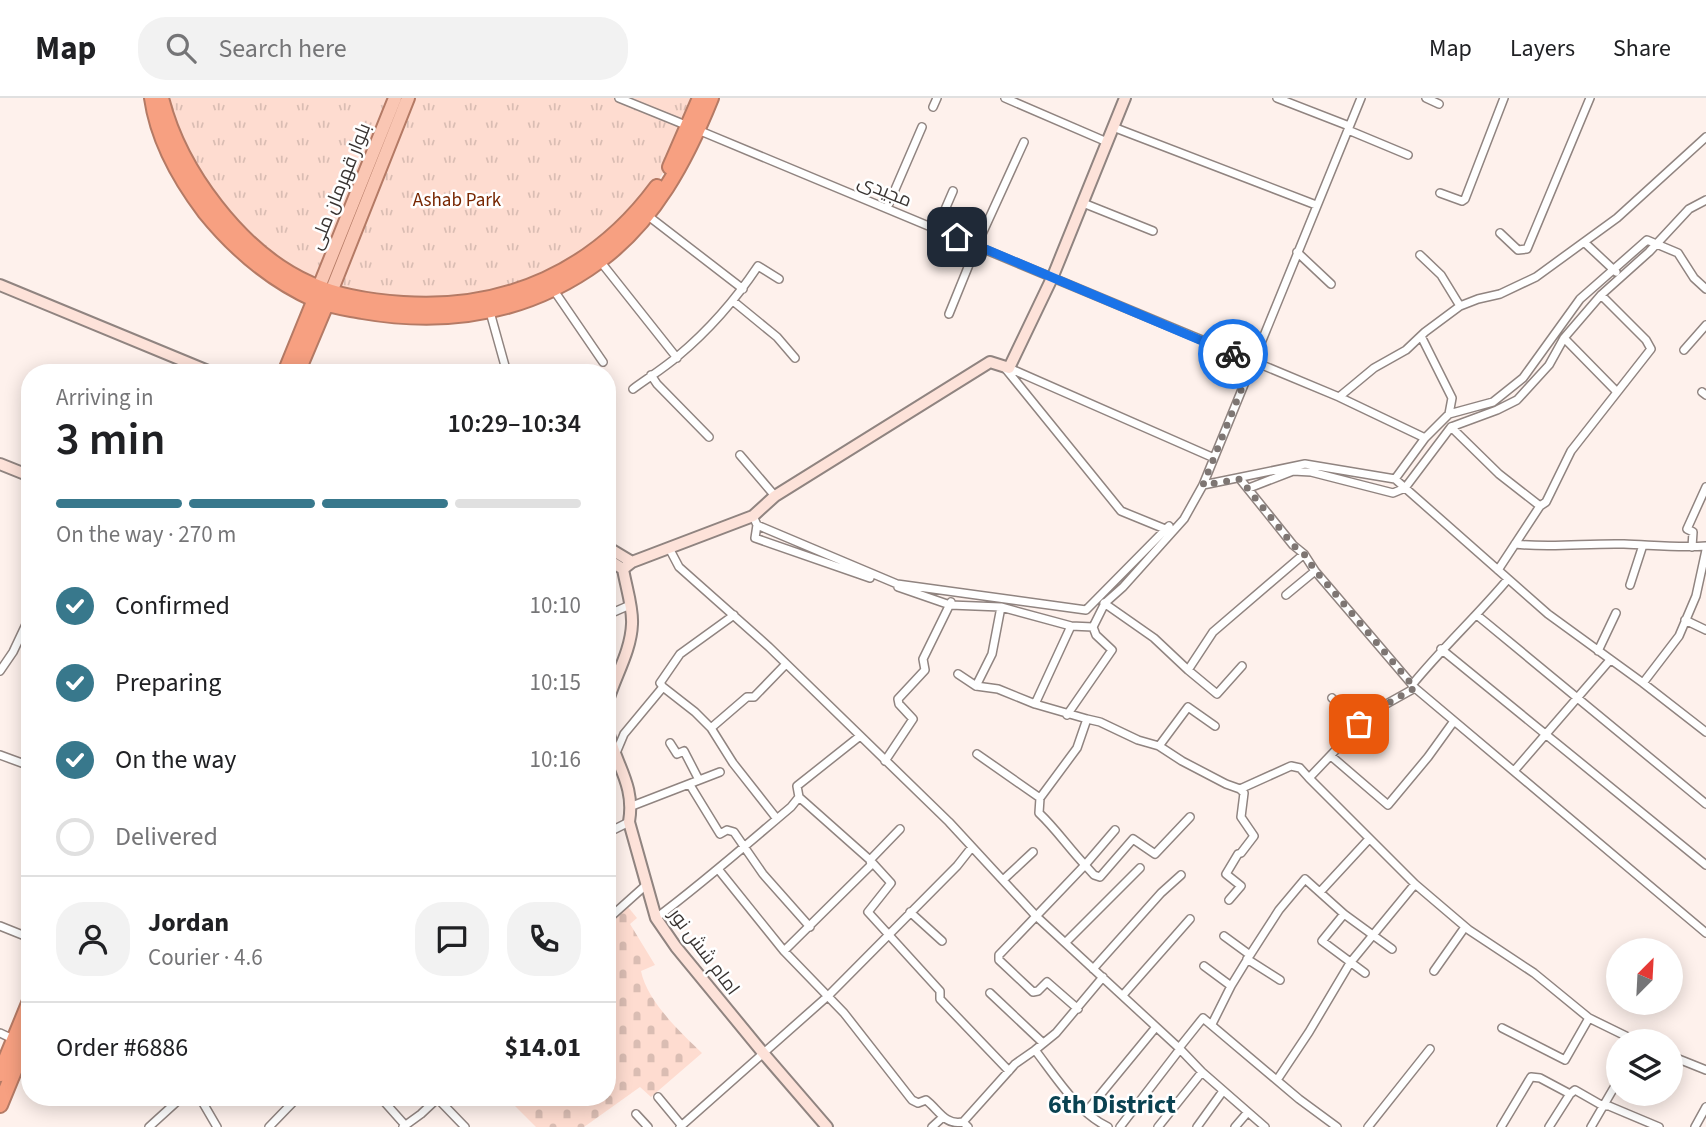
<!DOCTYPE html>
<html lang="en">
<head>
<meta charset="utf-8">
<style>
	:root { --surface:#fff; --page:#f2f2f2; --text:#202124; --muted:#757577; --line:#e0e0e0; --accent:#38788c }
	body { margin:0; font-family:"Source Sans 3",Cairo,sans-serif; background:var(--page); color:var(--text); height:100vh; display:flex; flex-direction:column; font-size:26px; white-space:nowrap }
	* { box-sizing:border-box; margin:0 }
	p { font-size:23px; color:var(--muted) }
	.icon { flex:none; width:38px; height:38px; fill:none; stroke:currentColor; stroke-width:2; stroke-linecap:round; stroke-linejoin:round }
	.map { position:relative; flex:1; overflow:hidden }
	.panel { position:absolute; left:21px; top:266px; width:595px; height:742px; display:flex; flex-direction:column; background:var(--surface); border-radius:28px; box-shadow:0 4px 18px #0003 }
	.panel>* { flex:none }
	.needle { width:46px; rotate:24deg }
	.controls { position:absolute; left:1606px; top:840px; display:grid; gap:14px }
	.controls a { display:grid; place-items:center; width:77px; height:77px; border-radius:50%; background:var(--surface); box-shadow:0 4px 18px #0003; font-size:35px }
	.pin { position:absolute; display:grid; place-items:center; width:60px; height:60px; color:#fff; margin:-30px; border-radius:14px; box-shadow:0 4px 10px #0006 }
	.courier { position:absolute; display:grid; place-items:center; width:70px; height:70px; margin:-35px; border:5px solid #1a73e8; border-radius:50%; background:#fff; color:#222; box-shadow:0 2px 9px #0007 }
	.summary em { font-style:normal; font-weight:600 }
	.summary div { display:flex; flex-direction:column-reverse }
	.summary { display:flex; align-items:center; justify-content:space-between; height:119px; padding:0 35px }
	h1 { font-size:46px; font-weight:600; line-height:52px }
	.bar { display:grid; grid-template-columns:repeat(4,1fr); gap:10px 7px; align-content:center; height:84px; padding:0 35px }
	.bar i { height:9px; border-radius:5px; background:var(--line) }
	.bar .selected { background:var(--accent) }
	.bar p { grid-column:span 4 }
	.line { display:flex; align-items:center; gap:18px; padding:0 35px; border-top:2px solid var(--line) }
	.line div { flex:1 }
	.round { display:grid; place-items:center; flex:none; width:74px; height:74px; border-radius:28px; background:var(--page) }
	ol { padding:0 35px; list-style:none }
	li { display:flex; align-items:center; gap:21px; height:77px }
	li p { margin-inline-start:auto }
	li .icon { padding:7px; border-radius:50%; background:var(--accent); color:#fff; stroke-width:4 }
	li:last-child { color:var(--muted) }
	li i { width:38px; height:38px; border:4px solid var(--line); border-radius:50% }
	header { display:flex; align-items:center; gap:42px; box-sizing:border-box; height:98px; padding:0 35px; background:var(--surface); border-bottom:2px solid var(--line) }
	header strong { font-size:33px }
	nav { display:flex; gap:38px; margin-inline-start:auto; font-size:24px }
	.search { width:490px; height:63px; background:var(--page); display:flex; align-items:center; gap:18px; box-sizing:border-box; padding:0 24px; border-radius:28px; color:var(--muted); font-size:26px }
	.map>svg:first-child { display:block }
	.cemetery { fill:url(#cemetery-stones) }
	.park { fill:url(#park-tufts) }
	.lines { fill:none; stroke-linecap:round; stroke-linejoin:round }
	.street-casing { stroke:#908480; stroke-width:10 }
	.secondary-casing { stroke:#908480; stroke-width:14 }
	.primary-casing { stroke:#b47a65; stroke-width:16 }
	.highway-casing { stroke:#b47a65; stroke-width:18 }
	.street { stroke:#fff; stroke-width:7 }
	.secondary { stroke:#fde2d9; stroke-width:10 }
	.primary { stroke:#fac6b3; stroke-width:12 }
	.highway { stroke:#f7a081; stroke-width:14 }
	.done { stroke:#7e7673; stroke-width:7; stroke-dasharray:0 12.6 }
	.route { stroke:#1a73e8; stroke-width:9 }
	.labels { text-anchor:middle; stroke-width:5; stroke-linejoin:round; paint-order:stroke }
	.street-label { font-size:19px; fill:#393432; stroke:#fff }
	.park-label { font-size:19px; fill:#772600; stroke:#fff }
	.district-label { font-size:26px; font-weight:bold; fill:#0a4251; stroke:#fff }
</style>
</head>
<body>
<header>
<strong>Map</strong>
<div class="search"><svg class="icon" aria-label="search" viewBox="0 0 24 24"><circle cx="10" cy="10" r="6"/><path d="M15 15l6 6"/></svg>Search here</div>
<nav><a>Map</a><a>Layers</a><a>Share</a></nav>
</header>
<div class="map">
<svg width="1706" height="1029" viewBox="0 0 1706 1029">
	<defs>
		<pattern id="cemetery-stones" width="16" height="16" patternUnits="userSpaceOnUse" patternTransform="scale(1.75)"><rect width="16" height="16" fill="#fedcd0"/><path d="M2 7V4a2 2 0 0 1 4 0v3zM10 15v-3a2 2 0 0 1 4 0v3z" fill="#dabdb3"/></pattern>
		<pattern id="park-tufts" width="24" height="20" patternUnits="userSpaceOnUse" patternTransform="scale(1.75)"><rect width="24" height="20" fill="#fedcd0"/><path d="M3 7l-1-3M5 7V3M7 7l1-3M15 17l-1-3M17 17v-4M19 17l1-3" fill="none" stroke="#dabdb3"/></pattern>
	</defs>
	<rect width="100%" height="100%" fill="#fef1ec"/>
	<!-- cemetery -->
	<path class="cemetery" d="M628,809L637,820L630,826L655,867L641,873C647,903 680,934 702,955L651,999L640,989L584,1029H536L510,1003L514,999H607V829Z"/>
	<!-- park -->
	<path class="park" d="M166,0H697L670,64L652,92L633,115L540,183L439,205L342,192L314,183L282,163L244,132L215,100L194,67Z"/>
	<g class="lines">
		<defs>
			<path id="street" d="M619,0L688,28
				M1005,0L1107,44
				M1277,0L1349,28
				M1426,0L1439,6
				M933,9L937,0
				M1113,29L1316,107
				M698,32L1339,299L1425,340
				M1348,32L1408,57
				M1440,95L1462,103L1465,101L1504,0
				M1083,105L1153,133
				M887,110L922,29
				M647,117L743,191
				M937,130L953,93
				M1500,135L1518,152L1527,151L1590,0
				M1297,154L1331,186
				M1420,157L1441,177L1460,208
				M600,163L677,260
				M1616,174L1584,144L1617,120L1706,39
				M553,191L603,264
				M733,203L777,239L795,260
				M490,214L507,275
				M949,216L977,147L1024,44
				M1421,238L1452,300L1449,316
				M1564,240L1617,294
				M1684,252L1706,227
				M1005,270L1121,413L1170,433
				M1009,270L1214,360
				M651,277L657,286L709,339
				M633,291C648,280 664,270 678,258C709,232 736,201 758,168L779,181
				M1702,294L1706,297
				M1339,299L1374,270L1406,252L1425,234L1460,208L1478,201L1500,196L1536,179L1584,144
				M1451,329L1499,376L1540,408L1546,404L1571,353L1651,251L1646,242L1601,197
				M740,357L775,398
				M1395,381L1425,340L1449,316L1493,304L1523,280L1580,201L1647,142L1678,155L1694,180L1706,191
				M1203,387L1305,366L1395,381L1548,516L1643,585L1706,634
				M1249,390L1293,373L1311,374L1393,395L1405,390L1451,329L1497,312L1517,302L1549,267L1564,240L1601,197L1649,154L1689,111L1706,102
				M753,418L757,427L897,486L1086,512L1169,428
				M757,427L755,440L870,480
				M1515,446C1551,450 1587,445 1624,446C1652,447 1678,450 1706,448
				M1692,449L1693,434L1687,431L1706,389
				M669,450L679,469L769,549L949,724L1036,818L1179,950L1203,920L1299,1001L1337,1029
				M1498,472L1540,408
				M1630,487L1643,447
				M898,489L950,507L1001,509L1071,528L1093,529
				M1286,497L1315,473
				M1104,505L1154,540L1188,572
				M607,517L630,507
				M1478,518L1706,706
				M1685,522L1706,532
				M1441,551L1706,767
				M1598,553L1616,515
				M1242,568L1217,596L1188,572L1213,534L1304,456
				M0,573L13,554L30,518
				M958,576L976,588L998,591L1035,606L1071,528
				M1643,585L1679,538L1696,498L1706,452
				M1412,587C1442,550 1477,518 1508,481
				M976,588L992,556L1001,509
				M663,589L695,614L711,630L733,665L777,721
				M1415,590L1706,835
				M1332,600L1359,626
				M1035,606L1087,621L1077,650L1040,700L1039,715C1056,731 1068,749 1085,767L1115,732
				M1067,617L1112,552L1096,537L1093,529L1105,505L1123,489L1184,421L1203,387L1361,0
				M1087,621L1100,624L1138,642L1159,648L1182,663L1226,686L1240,691L1244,695L1241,719L1254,738L1241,755L1238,756L1226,776L1241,788L1229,802
				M711,630L747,599H754L785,567
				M670,645L677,656L684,653L699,682
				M1159,648L1188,609L1215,628
				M977,656L1040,700
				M0,657L30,668
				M607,658L616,655L624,636L663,589L660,585L680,556L734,517
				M1331,658L1388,707L1428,659L1454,623
				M885,663L913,621L899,606L898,601L925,572L923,561L951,504
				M1514,673L1610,562
				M1309,680L1415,786L1469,832L1534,875L1589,920L1636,943
				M690,687L720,736L727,732L734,734L763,776L810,829
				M1240,691L1291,668L1300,670L1309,680L1372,614L1415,590L1315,473L1304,456L1293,447L1240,381
				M799,699L870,762L891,785L868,814L940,893V901L1009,973
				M632,708L720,674
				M607,735L629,724
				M718,771L784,853L844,915L912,1002L918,1005L926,1002C938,1011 945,1028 963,1024L968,1029
				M1003,782L1033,754
				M1320,794L1369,741
				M910,814L942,843
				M1344,816L1322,843L1365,875
				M656,820C703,785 746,747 791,709L799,699L797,688L860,638
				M607,822L646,787
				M0,828L30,840
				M1224,838L1250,857L1231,888
				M1066,844L1140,770
				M784,853L871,767L870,762L900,731
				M1250,857L1279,812L1305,781L1344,816L1392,851
				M1247,861L1280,882
				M1204,868L1231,888L1212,926
				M1093,871L1161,795L1181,777
				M1434,873L1465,829
				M1103,879L1056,935L1035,952C1055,978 1078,1015 1108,1029
				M990,895L1043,945
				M1123,897L1190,821
				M1078,911L1047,884L1038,893L1033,894L999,862V857L1085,767L1094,777L1100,779L1133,741L1155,756L1190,719
				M1502,930L1565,962L1589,920
				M0,935L15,942
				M1179,950L1202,974L1265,1029
				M1671,958L1706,972
				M17,968L30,963
				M1277,982L1309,934L1350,865L1415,786
				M203,999V1005L217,1029
				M380,999L405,1027
				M436,999L465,1029
				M658,999L682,1028
				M1086,1014L1156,929
				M636,1016L648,1029
				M963,1024L1015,966L1035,952
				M149,1029L182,999
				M269,1029L298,999
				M403,1029L421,1016L439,999
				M680,1029L829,897L957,768L972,749
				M932,1029L943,1019
				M1120,1029L1180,951
				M1158,1029L1202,974
				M1197,1029L1223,993
				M1235,1029L1247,1015
				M1368,1029L1430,951
				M1501,1029L1531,979L1540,980L1570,996L1575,992L1603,1008H1609L1659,1029
				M1549,1029L1570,996
				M1591,1029L1619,981
				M1695,1029L1706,1009"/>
			<path id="secondary" d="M0,187L213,275
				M0,366L30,378
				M607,449L632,464
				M607,461L623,471
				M607,606C614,580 631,554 632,526C633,509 626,489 623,471L632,464L753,418L775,398L990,264L1009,270L1053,178L1125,0
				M607,627C612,663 636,684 629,724L656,820L676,849L764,956L827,1029"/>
			<path id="primary" d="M319,189L395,0
				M331,194L408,0"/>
			<path id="highway" d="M152,0C158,42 180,81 205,114C235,151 273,183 316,202C330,208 347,210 362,213C448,228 528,215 599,163C654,123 686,62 711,0
				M161,0C179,72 240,155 310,186C338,199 372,204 403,206C506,213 595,173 657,89
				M670,69L700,0
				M285,275L318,194
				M297,275L329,199
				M0,976L30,903
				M0,1007L30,934"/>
		</defs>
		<!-- street casing -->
		<use href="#street" class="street-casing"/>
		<!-- secondary casing -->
		<use href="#secondary" class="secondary-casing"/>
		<!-- primary casing -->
		<use href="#primary" class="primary-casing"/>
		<!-- highway casing -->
		<use href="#highway" class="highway-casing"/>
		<!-- street -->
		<use href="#street" class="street"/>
		<!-- secondary -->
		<use href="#secondary" class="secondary"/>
		<!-- primary -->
		<use href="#primary" class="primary"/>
		<!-- highway -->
		<use href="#highway" class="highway"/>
	</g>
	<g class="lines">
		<!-- done -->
		<path class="done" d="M1233,256L1252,265L1203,387L1240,381L1293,447L1304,456L1315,472L1415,590L1372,614L1359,626"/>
		<!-- route -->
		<path class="route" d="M957,139L1233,256"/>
	</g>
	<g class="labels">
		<!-- street labels -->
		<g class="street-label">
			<text transform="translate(339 88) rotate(-68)" y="7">بلوار قهرمان ملی</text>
			<text transform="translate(885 92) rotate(22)" y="7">مجیدی</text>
			<text transform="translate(705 853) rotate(53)" y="7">امام شش نور</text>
		</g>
		<!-- park labels -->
		<g class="park-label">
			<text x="457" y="108">Ashab Park</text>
		</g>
		<!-- district labels -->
		<g class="district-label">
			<text x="1112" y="1015">6th District</text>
		</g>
	</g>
</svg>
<div class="controls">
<a><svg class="needle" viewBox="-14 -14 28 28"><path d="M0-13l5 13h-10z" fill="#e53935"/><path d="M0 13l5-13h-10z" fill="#757577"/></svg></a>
<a><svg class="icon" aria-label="layers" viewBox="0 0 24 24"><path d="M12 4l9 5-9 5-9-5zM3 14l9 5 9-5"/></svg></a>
</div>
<div class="pin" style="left:1359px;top:626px;background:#ea580c"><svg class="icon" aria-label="bag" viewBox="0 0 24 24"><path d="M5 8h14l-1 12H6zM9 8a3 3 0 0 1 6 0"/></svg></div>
<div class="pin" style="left:957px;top:139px;background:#1f2937"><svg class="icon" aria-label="home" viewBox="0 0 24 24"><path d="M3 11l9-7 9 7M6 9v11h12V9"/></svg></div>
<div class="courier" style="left:1233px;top:256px"><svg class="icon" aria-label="bike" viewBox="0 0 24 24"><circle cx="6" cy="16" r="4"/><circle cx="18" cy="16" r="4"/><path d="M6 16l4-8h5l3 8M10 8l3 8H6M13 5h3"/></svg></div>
<section class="panel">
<div class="summary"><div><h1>3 min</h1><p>Arriving in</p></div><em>10:29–10:34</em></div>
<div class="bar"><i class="selected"></i><i class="selected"></i><i class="selected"></i><i></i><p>On the way · 270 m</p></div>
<ol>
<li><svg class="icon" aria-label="check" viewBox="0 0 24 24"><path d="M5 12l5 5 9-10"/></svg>Confirmed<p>10:10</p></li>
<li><svg class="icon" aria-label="check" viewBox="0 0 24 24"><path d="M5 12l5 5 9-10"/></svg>Preparing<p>10:15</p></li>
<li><svg class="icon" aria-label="check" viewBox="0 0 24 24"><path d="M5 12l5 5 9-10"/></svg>On the way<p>10:16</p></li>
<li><i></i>Delivered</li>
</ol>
<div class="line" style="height:126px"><a class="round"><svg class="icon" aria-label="person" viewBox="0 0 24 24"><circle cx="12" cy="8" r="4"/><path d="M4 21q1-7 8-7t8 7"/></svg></a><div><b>Jordan</b><p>Courier · 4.6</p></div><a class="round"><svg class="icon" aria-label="chat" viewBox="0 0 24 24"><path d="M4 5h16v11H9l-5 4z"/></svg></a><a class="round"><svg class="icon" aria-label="phone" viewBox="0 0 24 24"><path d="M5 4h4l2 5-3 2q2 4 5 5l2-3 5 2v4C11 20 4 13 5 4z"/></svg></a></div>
<div class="line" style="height:91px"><div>Order #6886</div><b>$14.01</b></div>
</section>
</div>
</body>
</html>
